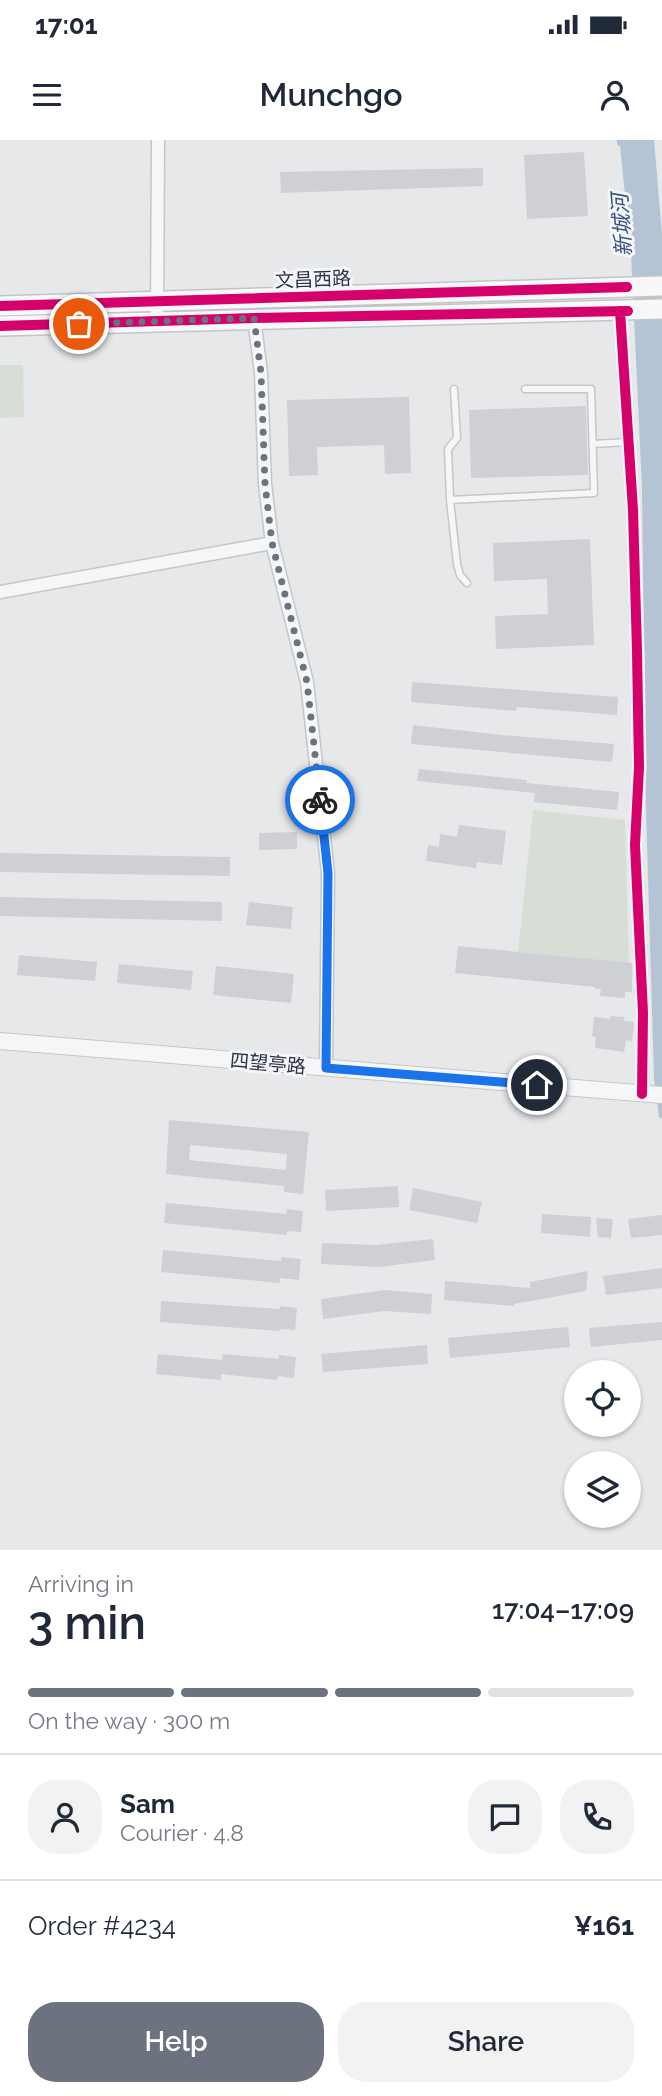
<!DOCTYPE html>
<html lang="en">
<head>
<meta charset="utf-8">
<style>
	:root { --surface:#fff; --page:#f2f2f3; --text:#1f2937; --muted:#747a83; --line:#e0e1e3; --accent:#6c737f }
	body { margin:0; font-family:Raleway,"Noto Sans SC",sans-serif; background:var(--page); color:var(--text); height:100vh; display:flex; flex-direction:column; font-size:26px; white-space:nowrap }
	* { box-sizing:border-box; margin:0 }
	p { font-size:23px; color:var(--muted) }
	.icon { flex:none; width:38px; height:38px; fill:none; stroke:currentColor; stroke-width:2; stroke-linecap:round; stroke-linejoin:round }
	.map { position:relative; height:1410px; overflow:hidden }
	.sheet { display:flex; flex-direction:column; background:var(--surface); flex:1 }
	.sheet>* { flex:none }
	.buttons { position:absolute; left:564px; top:1220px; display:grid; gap:14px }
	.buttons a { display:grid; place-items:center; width:77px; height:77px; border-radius:50%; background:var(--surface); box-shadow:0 2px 5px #0004; font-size:35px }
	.pin { position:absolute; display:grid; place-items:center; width:60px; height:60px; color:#fff; margin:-30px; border:4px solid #fff; border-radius:50%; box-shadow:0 2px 7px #0007 }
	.courier { position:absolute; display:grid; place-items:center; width:70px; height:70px; margin:-35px; border:5px solid #1a73e8; border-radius:50%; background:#fff; color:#222; box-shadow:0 2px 9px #0007 }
	.head em { font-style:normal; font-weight:600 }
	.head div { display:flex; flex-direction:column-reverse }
	.head { display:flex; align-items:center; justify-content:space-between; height:119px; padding:0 28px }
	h1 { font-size:46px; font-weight:600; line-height:52px }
	.bar { display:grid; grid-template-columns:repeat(4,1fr); gap:10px 7px; align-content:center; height:84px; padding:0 28px }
	.bar i { height:9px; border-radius:5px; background:var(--line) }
	.bar .current { background:var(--accent) }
	.bar p { grid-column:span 4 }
	.line { display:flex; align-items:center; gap:18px; padding:0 28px; border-top:2px solid var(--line) }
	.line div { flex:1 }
	.round { display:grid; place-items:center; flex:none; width:74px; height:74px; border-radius:28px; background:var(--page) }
	.action { display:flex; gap:14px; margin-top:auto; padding:14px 28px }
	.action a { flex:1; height:80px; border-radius:28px; background:var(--accent); color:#fff; font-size:28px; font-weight:600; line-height:80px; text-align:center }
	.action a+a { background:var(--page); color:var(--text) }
	.status { display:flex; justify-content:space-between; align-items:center; height:49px; padding:0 35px; background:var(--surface); direction:ltr }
	.status svg { height:19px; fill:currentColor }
	header { display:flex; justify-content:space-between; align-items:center; height:91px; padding:0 28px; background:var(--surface); font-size:32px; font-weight:600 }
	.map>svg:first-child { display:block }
	.green { fill:#d6ded6 }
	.water { fill:#b4c4d5 }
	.building { fill:#ced0d3; fill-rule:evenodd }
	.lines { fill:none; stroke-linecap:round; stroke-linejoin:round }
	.service-casing { stroke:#c4c6c8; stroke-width:9 }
	.minor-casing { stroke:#c4c6c8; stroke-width:15 }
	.tertiary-casing { stroke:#c4c6c8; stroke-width:18 }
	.primary-casing { stroke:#c2c5c8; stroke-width:22 }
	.service { stroke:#f5f6f7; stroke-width:6 }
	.minor { stroke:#f5f6f7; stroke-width:12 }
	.tertiary { stroke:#f5f6f7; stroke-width:16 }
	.primary { stroke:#f8f8f8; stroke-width:19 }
	.cycleway-casing { stroke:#f4f6f9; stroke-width:15 }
	.cycleway { stroke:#d6006c; stroke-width:10 }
	.done { stroke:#6c737f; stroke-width:7; stroke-dasharray:0 12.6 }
	.route { stroke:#1a73e8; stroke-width:9 }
	.labels { text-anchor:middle; stroke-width:6; stroke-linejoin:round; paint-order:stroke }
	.street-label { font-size:19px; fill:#2b3445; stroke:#f4f6f9 }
	.water-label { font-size:21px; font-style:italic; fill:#34527a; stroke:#f4f6f9 }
</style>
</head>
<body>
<div class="status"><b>17:01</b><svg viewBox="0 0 49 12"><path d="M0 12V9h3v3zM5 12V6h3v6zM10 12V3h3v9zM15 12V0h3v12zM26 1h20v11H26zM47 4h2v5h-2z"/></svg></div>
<header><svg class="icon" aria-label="menu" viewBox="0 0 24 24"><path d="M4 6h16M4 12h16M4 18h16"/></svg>Munchgo<svg class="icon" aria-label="person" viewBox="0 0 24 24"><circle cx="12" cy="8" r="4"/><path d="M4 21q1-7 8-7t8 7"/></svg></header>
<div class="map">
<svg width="662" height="1410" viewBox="0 0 662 1410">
	<rect width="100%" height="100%" fill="#e6e8ea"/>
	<!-- green -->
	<path class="green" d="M0,225H23L24,277L0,278Z
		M533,670L625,680L629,823L518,812Z"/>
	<!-- water -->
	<path class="water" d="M617,0H654L662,94V979L659,977L654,938L646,670L642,349L631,113L620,6L617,5Z"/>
	<!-- building -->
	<path class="building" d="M584,12L588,76L527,79L524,15Z
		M483,28V46L281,53L280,32Z
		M409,257L411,333L385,334L384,305L317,307L318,335L289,336L287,260Z
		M586,266L588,335L471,338L469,270Z
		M590,399L594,505L496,509L495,476L548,474L547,439L494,441L493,403Z
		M412,542L618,557L617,575L517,567L516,571L411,562Z
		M413,585L501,595L614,604L612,622L411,604Z
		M419,629L527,640L526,643L619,652L617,670L534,662L535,653L417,641Z
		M459,685L506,691L502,725L477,722L476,728L426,721L428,705L439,707L440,694L457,697Z
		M297,692V709L259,710V693Z
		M0,713L230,717V736L0,732Z
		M0,757L222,762V781L0,776Z
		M249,762L293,767L291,789L246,785Z
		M458,806L632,823V852H625V858L600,856L601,849H595V847L455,833Z
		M19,815L97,822L95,841L17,835Z
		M119,824L193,831L191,850L117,843Z
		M216,826L294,834L291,863L213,855Z
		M610,876L624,877V881L634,882L632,901L626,900L624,912L595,908L596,897L592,896L594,877L610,879Z
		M169,980L309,992L303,1054L284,1052V1046L166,1034ZM190,1005L287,1014L286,1030L189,1020Z
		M398,1046L399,1067L326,1071L325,1050Z
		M413,1048L482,1062L477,1083L409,1070Z
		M166,1063L286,1074L287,1069L303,1071L301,1092L287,1091V1095L164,1083Z
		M542,1074L591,1077L590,1097L541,1093Z
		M662,1075V1095L631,1098L628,1079Z
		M596,1078L613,1079L611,1098L598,1097Z
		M433,1099L435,1120L378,1127L321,1124L322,1103L375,1105Z
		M163,1110L281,1121V1117L301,1119L299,1140L280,1138V1143L161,1132Z
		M662,1128V1148L606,1155L603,1136Z
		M588,1131L586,1151L514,1164V1166L444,1160L445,1141L530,1148V1142Z
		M385,1150L432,1154L431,1174L384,1171L323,1179L321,1159Z
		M161,1161L280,1169V1166L297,1168L295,1190L280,1189V1191L160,1182Z
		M662,1182V1200L591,1207L589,1188Z
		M568,1187L570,1207L450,1218L448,1198Z
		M427,1205L428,1224L323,1232L321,1214Z
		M158,1214L222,1220L223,1214L279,1219V1215L296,1217L294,1238L278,1236L277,1240L221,1234V1240L156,1234Z"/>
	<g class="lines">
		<defs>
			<path id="service" d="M454,249L457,298L448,309L450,360L457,424L460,435L467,443
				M593,304L629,302
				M450,360L594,353L591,249H525"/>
			<path id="minor" d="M620,171L633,370L637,511L639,627L635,705L643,873L642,954
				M254,178L261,233L265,344L272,403L307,542L328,733L326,928
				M157,181L158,0
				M0,452L272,403"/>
			<path id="tertiary" d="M0,901L662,955"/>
			<path id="primary" d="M0,166L662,146
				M0,186L662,169"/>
		</defs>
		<!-- service casing -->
		<use href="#service" class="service-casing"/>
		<!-- minor casing -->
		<use href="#minor" class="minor-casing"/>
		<!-- tertiary casing -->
		<use href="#tertiary" class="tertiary-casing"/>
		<!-- primary casing -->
		<use href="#primary" class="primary-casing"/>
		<!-- service -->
		<use href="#service" class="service"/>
		<!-- minor -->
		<use href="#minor" class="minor"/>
		<!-- tertiary -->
		<use href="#tertiary" class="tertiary"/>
		<!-- primary -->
		<use href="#primary" class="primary"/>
		<defs>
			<path id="cycleway" d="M0,166L627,147
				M620,171L633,370L637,511L639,627L635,705L643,873L642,954
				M0,186L254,178L628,171"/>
		</defs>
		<!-- cycleway casing -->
		<use href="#cycleway" class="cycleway-casing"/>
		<!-- cycleway -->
		<use href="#cycleway" class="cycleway"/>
	</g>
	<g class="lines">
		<!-- done -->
		<path class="done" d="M79,184L254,178L261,233L265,344L272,403L307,542L320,660"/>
		<!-- route -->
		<path class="route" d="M320,660L328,733L326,928L537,945"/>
	</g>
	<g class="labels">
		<!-- street labels -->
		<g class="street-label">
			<text transform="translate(313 139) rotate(-2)" y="7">文昌西路</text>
			<text transform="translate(268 923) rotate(5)" y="7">四望亭路</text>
		</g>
		<!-- water labels -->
		<g class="water-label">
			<text transform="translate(622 85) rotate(-94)" y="7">新城河</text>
		</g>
	</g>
</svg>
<div class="buttons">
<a><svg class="icon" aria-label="locate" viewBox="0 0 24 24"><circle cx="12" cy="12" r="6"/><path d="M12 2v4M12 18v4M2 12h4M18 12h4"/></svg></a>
<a><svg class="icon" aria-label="layers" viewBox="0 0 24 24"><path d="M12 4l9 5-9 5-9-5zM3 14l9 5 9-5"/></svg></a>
</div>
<div class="pin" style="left:79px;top:184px;background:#ea580c"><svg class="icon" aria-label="bag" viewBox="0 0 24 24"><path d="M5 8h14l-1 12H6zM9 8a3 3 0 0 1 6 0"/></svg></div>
<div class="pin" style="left:537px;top:945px;background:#1f2937"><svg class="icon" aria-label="home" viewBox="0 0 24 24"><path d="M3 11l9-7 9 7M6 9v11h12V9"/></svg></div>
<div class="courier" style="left:320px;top:660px"><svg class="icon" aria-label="bike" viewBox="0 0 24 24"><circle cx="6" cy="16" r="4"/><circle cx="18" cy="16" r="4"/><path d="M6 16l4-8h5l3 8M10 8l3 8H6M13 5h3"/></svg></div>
</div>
<section class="sheet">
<div class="head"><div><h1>3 min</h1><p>Arriving in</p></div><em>17:04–17:09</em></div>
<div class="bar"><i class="current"></i><i class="current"></i><i class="current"></i><i></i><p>On the way · 300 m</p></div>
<div class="line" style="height:126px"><a class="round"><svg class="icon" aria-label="person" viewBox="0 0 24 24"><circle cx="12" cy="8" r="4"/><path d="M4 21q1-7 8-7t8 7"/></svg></a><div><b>Sam</b><p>Courier · 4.8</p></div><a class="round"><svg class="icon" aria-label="chat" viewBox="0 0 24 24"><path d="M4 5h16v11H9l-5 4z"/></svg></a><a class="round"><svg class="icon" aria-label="phone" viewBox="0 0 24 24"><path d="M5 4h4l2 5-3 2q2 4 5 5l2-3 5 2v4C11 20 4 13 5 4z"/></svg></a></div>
<div class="line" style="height:91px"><div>Order #4234</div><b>¥161</b></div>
<div class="action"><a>Help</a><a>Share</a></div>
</section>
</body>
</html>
